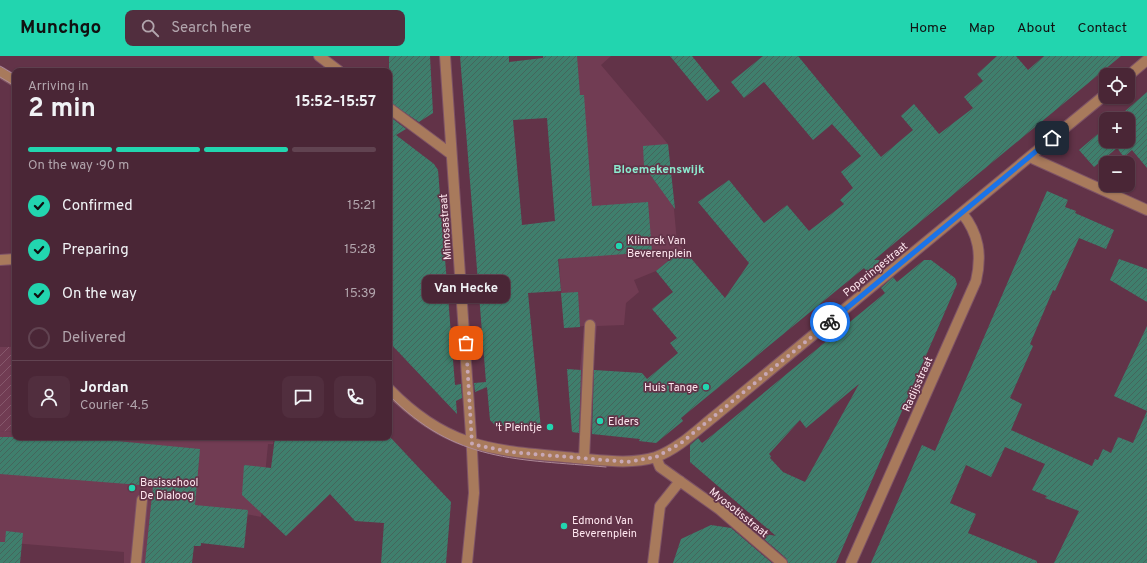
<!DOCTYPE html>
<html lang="en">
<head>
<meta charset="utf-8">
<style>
	:root { --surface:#4a2636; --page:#512e3e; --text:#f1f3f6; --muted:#b2a5ad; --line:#614351; --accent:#22d5af }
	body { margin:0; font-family:Overpass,sans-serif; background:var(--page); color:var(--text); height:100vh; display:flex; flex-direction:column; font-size:15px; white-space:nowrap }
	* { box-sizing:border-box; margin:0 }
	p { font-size:13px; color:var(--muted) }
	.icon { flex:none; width:22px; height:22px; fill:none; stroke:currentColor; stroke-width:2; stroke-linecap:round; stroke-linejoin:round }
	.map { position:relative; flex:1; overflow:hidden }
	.side { position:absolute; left:12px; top:12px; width:380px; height:372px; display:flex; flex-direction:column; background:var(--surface); border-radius:8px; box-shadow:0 1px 3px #0004,0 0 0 1px var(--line) }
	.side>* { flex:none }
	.tools { position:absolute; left:1099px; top:12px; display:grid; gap:8px }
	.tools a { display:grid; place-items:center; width:36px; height:36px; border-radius:8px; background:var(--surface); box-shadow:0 1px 3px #0004,0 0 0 1px var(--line); font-size:20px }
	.pin { position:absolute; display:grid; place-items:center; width:34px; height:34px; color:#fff; margin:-17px; border-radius:8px; box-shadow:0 2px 6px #0006 }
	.courier { position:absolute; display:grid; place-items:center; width:40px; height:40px; margin:-20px; border:3px solid #1a73e8; border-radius:50%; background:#fff; color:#222; box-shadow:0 1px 5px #0007 }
	.bubble { position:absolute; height:28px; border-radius:8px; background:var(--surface); box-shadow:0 1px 3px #0004,0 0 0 1px var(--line); font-size:13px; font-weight:700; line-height:28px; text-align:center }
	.overview em { font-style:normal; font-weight:700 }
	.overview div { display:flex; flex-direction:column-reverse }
	.overview { display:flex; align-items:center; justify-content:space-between; height:68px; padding:0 16px }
	h1 { font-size:26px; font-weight:700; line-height:30px }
	.bar { display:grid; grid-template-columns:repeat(4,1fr); gap:6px 4px; align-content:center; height:48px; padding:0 16px }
	.bar i { height:5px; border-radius:3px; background:var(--line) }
	.bar .active { background:var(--accent) }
	.bar p { grid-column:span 4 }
	.line { display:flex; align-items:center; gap:10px; padding:0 16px; border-top:1px solid var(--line) }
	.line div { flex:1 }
	.round { display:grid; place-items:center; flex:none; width:42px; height:42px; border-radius:8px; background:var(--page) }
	ol { padding:0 16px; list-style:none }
	li { display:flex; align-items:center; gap:12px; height:44px }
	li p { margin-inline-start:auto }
	li .icon { padding:4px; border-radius:50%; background:var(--accent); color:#111; stroke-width:4 }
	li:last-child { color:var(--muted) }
	li i { width:22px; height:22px; border:2px solid var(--line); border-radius:50% }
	header { display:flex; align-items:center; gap:24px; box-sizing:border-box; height:56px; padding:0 20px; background:var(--accent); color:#111 }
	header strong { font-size:19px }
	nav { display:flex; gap:22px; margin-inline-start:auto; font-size:14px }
	.search { width:280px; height:36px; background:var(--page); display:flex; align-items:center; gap:10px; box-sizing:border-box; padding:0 14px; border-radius:8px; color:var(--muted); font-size:15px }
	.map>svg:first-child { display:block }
	.built { fill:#713c53 }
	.industrial { fill:url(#industrial-furrows) }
	.building { fill:url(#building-hatch); fill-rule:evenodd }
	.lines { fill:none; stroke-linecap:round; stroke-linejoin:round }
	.minor-casing { stroke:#7e5366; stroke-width:12 }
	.minor { stroke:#a87a5c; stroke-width:10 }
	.tram { stroke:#ad8998; stroke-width:1 }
	.done { stroke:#c8a8b5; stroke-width:4; stroke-dasharray:0 7.2 }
	.route { stroke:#1a73e8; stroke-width:5 }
	.poi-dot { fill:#22d5af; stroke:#623348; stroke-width:1.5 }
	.labels { text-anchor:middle; stroke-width:3.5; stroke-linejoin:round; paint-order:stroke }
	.street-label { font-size:11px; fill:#ffe7f0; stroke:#623348 }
	.poi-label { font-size:11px; fill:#ffe7f0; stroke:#623348; text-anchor:start }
	.neighbourhood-label { font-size:12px; font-weight:bold; fill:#8bebcf; stroke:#623348 }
</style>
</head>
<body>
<header>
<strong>Munchgo</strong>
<div class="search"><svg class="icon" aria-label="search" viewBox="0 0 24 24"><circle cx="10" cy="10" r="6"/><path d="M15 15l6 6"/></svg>Search here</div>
<nav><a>Home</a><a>Map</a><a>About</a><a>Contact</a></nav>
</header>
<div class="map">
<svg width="1147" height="507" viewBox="0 0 1147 507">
	<defs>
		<pattern id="industrial-furrows" width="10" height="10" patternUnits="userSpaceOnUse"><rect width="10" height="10" fill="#713c53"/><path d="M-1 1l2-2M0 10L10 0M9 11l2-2" fill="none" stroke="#86586c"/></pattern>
		<pattern id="building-hatch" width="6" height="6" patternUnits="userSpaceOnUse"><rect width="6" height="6" fill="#3f7f6d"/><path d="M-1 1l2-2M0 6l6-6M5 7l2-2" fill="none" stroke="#45655c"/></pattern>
	</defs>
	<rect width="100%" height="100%" fill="#623348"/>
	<!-- built -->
	<path class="built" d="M543,0H611L601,9L668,88L677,186L683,193L656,215L634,224L639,236L626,247L624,269L597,270L586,377L574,376L584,270L564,272Z
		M0,375L15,376V381H274L273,388H268L261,461L241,457L195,472L172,507H124V496L0,486Z"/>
	<!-- industrial -->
	<path class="industrial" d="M0,291H15V376L0,375Z"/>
	<!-- building -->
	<path class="building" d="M389,0H430L433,57L419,66L389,46Z
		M460,0H509V6L543,2V0H577L580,39H584L592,150L648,146L652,196L558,203L561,235L528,237L541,373L495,369L490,364L487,331L475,336L474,327L486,326ZM547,62L555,165L522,169L513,64Z
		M670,0H692L720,35L707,45Z
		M763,0H798L881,101L913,74L901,60L914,48L939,78L973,52L964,41L983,25L977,18L997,0H1016L1028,14L1044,0H1121L874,204H879L885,211L872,222L864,212L681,362L683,365L656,387L639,385L640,383L592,378L594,314L642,317L647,323L678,297L670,287L677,282L652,253L673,236L656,215L683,193L725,242L749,207L698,146L729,124L764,167L787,149L809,175L844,148L840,144L853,132L841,116L861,100L832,68L813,84L764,26L744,42L731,26Z
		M1147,36V112L1132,94L1124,101L1117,92L1094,111L1079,94L1106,71V85H1128V63H1116Z
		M389,60L406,73L396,79L434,108L438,114L455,329L461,328L462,342L456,345L457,358L389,286Z
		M668,88L675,153L644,110L643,90Z
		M1047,135L1068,144L1065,151L1076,155L1075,157L1114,174L1106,193L1079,182L1055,235L1053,234L1030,288L1033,290L1010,342L1022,348L1011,374L1092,410L1095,403L1098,404L1103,393L1111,397L1118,381L1133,387L1147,355V507H1054L1079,455L1045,442L1047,440L1032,434L1045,408L1005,391L991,421L966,409L950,447L976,458L968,477L1037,505V507H871L922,389L935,395Z
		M1119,203L1147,213V246L1110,224Z
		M924,204H931L955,222L957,228L836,507H788L786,502L756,476L776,480L690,406V389L698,382L702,387L715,377L885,237L881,232L893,221L897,226ZM859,328L805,426L783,416L770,402L771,400L769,398L800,364L806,372Z
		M578,236L580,271L564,272L561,237Z
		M1147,270V355L1114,340Z
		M567,313L581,314L579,377L572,376Z
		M0,381H75L200,393L195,449L248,454L244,492L201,487V490H194L192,507H145L153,430L0,418Z
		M275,381H390L451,446L446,507H381L384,467L355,465L330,438L286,480L242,439L244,409L271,412Z
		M711,469L731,472L772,507H673L681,483Z
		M6,475L23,477L20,507H0V486H5Z"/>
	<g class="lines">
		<defs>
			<path id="minor" d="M319,0L339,15
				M445,0L472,394L474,437L467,507
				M0,16L15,25
				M1128,20L1147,4
				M389,52L451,98
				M1031,100L1034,103L1147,154
				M0,204L15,203
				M389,333C448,394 494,394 574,402C601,404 630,409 656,401C678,393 697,374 716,359L1106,38
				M656,401L660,411L719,453L782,507
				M584,403L590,269
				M136,507L142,444
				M653,507L660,450L680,425
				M851,507L976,225C982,199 979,178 962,157"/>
		</defs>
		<!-- minor casing -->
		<use href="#minor" class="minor-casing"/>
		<!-- minor -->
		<use href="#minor" class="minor"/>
		<!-- tram -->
		<path class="tram" d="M0,10L15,19
			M0,21L15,30
			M389,339C455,407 518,403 606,411"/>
	</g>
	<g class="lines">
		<!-- done -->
		<path class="done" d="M466,287L472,388L510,396L628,406L656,401L681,387L830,266"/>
		<!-- route -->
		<path class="route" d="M830,266L1052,82"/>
	</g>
	<!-- markers -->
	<g class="poi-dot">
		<circle cx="619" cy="190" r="4"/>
		<circle cx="706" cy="331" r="4"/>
		<circle cx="600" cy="365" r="4"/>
		<circle cx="550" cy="371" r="4"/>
		<circle cx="132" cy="432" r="4"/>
		<circle cx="564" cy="470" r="4"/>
	</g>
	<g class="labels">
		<!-- street labels -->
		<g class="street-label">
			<text transform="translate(445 171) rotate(-94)" y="4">Mimosastraat</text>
			<text transform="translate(875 213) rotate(-39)" y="4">Poperingestraat</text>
			<text transform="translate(917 328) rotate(-66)" y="4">Radijsstraat</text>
			<text transform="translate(739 456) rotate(39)" y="4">Myosotisstraat</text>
		</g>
		<!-- poi labels -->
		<g class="poi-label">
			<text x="627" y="188">Klimrek Van<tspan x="627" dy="13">Beverenplein</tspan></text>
			<text x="698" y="335" text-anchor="end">Huis Tange</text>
			<text x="608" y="369">Elders</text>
			<text x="542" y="375" text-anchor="end">'t Pleintje</text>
			<text x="140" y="430">Basisschool<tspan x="140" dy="13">De Dialoog</tspan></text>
			<text x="572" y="468">Edmond Van<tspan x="572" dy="13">Beverenplein</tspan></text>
		</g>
		<!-- neighbourhood labels -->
		<g class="neighbourhood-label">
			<text x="659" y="117">Bloemekenswijk</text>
		</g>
	</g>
</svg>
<div class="tools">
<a><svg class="icon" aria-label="locate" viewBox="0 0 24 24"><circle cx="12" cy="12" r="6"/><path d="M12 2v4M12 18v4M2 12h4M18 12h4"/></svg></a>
<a>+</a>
<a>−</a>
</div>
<div class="pin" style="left:466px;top:287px;background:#ea580c"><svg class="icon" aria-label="bag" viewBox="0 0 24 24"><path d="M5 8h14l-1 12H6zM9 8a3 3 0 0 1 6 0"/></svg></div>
<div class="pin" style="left:1052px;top:82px;background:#1f2937"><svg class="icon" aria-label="home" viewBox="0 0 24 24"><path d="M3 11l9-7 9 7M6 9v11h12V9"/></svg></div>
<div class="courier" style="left:830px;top:266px"><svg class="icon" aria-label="bike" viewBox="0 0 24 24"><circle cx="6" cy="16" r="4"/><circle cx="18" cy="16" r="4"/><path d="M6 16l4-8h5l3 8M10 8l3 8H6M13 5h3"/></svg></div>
<div class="bubble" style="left:422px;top:219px;width:88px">Van Hecke</div>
<section class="side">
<div class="overview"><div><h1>2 min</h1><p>Arriving in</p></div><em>15:52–15:57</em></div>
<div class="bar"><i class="active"></i><i class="active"></i><i class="active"></i><i></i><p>On the way · 90 m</p></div>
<ol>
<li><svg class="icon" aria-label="check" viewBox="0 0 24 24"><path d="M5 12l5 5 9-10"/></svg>Confirmed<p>15:21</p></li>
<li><svg class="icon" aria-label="check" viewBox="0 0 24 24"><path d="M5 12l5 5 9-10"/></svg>Preparing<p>15:28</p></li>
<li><svg class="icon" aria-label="check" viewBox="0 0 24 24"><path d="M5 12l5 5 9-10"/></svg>On the way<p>15:39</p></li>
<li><i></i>Delivered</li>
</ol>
<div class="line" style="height:72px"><a class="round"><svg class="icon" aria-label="person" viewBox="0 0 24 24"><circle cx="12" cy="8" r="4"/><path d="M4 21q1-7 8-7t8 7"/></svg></a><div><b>Jordan</b><p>Courier · 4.5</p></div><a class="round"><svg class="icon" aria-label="chat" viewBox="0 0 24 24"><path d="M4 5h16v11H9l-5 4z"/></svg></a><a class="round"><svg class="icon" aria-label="phone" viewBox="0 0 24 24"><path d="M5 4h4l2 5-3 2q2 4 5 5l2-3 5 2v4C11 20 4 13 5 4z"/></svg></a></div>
</section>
</div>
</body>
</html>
